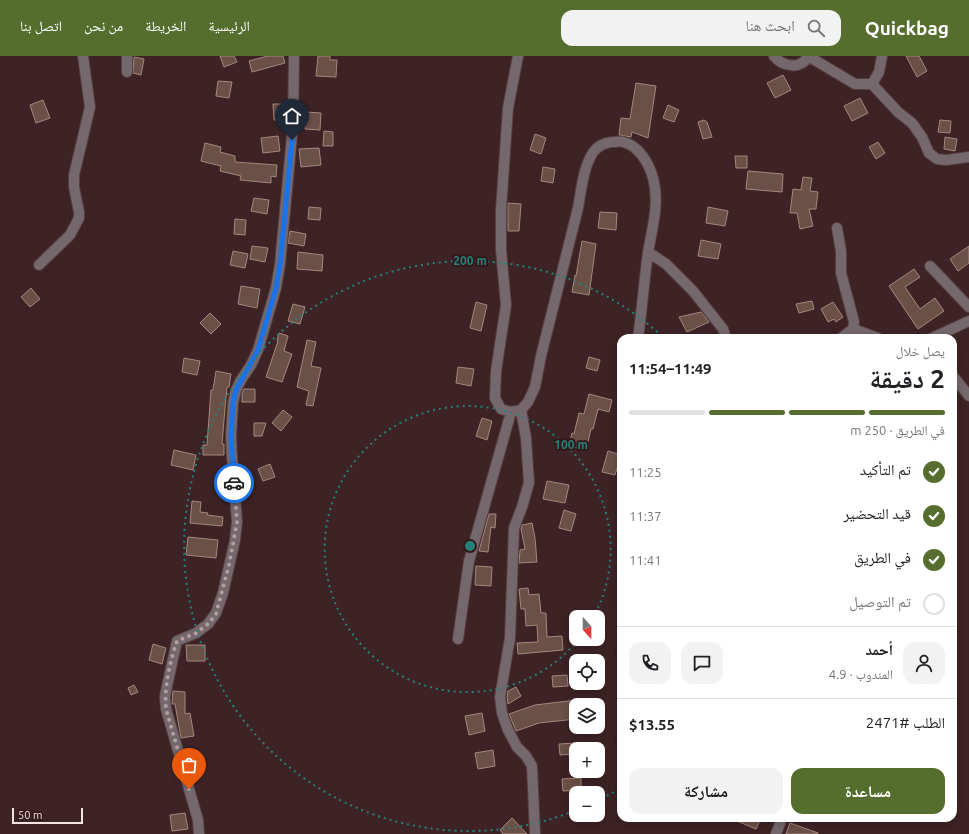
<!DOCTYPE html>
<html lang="ar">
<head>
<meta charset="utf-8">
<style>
	:root { --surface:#fff; --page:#f2f2f2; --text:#202124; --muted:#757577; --line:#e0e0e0; --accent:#556e2e }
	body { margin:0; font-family:Ubuntu,"Noto Naskh Arabic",sans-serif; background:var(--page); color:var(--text); direction:rtl; height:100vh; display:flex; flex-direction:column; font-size:15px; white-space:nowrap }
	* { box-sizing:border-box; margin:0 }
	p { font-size:13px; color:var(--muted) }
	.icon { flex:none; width:22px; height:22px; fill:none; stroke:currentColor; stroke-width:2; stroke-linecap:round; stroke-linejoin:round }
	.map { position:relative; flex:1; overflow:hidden; direction:ltr }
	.drawer { position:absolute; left:617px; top:278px; width:340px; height:488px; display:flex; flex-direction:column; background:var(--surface); border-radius:12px; box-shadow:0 2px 10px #0003; direction:rtl }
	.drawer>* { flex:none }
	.needle { width:26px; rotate:159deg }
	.fabs { position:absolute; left:569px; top:554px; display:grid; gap:8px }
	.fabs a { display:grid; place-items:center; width:36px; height:36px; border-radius:8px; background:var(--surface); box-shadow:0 2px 10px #0003; font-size:20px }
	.scale { position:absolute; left:12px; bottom:10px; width:71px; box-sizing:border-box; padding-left:4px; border:2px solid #f5e3e3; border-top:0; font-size:11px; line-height:14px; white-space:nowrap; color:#f5e3e3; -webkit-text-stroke:3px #33191b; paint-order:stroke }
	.pin { position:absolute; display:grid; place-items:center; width:34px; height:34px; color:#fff; margin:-41px -17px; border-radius:50% 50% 50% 0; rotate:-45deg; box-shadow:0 0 4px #0007 }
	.pin .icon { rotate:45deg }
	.courier { position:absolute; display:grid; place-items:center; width:40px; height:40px; margin:-20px; border:3px solid #1a73e8; border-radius:50%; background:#fff; color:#222; box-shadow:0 1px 5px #0007 }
	.overview em { font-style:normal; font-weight:700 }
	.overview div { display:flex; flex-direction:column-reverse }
	.overview { display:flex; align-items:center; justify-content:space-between; height:68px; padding:0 12px }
	h1 { font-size:26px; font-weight:700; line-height:30px }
	.bar { display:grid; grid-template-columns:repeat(4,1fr); gap:6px 4px; align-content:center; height:48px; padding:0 12px }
	.bar i { height:5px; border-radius:3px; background:var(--line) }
	.bar .active { background:var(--accent) }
	.bar p { grid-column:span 4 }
	.line { display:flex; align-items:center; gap:10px; padding:0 12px; border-top:1px solid var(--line) }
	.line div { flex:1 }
	.round { display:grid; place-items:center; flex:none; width:42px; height:42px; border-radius:12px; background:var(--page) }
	ol { padding:0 12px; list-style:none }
	li { display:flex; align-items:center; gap:12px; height:44px }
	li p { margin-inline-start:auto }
	li .icon { padding:4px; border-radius:50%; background:var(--accent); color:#fff; stroke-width:4 }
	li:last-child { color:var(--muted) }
	li i { width:22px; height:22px; border:2px solid var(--line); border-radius:50% }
	.primary-button { display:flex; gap:8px; margin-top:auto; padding:8px 12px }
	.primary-button a { flex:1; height:46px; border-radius:12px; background:var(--accent); color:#fff; font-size:16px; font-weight:700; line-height:46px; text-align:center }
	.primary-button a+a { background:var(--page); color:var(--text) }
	header { display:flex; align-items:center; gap:24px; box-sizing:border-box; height:56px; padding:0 20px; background:var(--accent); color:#fff }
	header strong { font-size:19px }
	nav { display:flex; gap:22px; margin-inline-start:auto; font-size:14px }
	.search { width:280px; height:36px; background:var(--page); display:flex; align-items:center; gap:10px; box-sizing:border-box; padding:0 14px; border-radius:12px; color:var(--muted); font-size:15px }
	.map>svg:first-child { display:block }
	.building { fill:#6b5047; stroke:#a6877d }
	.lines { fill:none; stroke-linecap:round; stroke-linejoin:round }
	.minor-casing { stroke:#573e40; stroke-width:12 }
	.minor { stroke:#75686d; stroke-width:10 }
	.done { stroke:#b5a0a0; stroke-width:4; stroke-dasharray:0 7.2 }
	.route { stroke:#1a73e8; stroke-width:5 }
	.ring { fill:none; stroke:#26817a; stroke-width:2; stroke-dasharray:2 4 }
	.centre { fill:#26817a; stroke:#33191b; stroke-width:2 }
	.ring-label { font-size:12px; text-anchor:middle; font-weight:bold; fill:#26817a; stroke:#33191b; stroke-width:4; stroke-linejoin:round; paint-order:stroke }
</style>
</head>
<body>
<header>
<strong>Quickbag</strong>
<div class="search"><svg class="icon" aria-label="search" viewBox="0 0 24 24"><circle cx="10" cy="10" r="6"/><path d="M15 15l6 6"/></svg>ابحث هنا</div>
<nav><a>الرئيسية</a><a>الخريطة</a><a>من نحن</a><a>اتصل بنا</a></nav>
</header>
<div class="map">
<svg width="969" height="778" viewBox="0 0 969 778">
	<rect width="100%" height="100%" fill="#3d2325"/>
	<!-- building -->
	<path class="building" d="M220,0H234L237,6L224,11Z
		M268,0H283L285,7L252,16L249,5Z
		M318,0H330V4H337L336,21L316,20Z
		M906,0H919L927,15L917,21Z
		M134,1L144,3L141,19L133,17Z
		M783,19L791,34L775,42L767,27Z
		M218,25L232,26L229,42L216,40Z
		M636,27L656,30L648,82L632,76L631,81L619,79L621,62L630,63Z
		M860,42L868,57L852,65L844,50Z
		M43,44L50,62L36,67L30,49Z
		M273,48H283V64H274Z
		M668,49L679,54L674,66L663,62Z
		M306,56L321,57L320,74L305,73Z
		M704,64L707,66L712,81L703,83L698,66Z
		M940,64L951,65L950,77L938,76Z
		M324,75L333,76V90H323Z
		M535,78L546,82L541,98L530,94Z
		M278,80L280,95L263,97L261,82Z
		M945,81L957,83L955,95L944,93Z
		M878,86L885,97L876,103L869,91Z
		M205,87L221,91L220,96L235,100V106L277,109L276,121L271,120V127L240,124L241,120L220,115L221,110L201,105Z
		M319,92L321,109L301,111L299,93Z
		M735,100H747V112H736Z
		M543,111L555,113L553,127L541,125Z
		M748,115L783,118L782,136L746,133Z
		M803,121L812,122L810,135L818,136L816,153H809L813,170L800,173L797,157H790L793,133L801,134Z
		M254,142L269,144L267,158L251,155Z
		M508,147L521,148L519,175H508Z
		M309,151L321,152L320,164L308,163Z
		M708,151L728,155L725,170L706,167Z
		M600,156L617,157L616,174L598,172Z
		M235,163L246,164L245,179L234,178Z
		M290,175L306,178L304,190L288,187Z
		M701,184L721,188L718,203L698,200Z
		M582,185L596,188L589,239L572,236L575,219L576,220Z
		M252,190L268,192L265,206L250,203Z
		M969,190V207L958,215L950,203Z
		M233,195L248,198L245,212L230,209Z
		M298,196L323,199L322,215L297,213Z
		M914,213L920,221L905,231L920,253L935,242L944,255L918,273L889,230Z
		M241,230L260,233L257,252L238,248Z
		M31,232L40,243L30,251L21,241Z
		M812,245L814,253L799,257L796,248Z
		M476,246L487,249L481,275L470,272Z
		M833,246L843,261L836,266L834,263L828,266L821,253Z
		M293,248L305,251L300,268L288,265Z
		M701,256L709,266L687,276L679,261Z
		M210,257L221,268L211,278L200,267Z
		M279,277L288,280L284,295L292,298L282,326L266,321L278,285H277Z
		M307,284L316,286L311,310L321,312L313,350L306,349L309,335L297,331Z
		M589,301L600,304L597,315L586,312Z
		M184,302L200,305L197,319L182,316Z
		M458,311L474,313L471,330L456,327Z
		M216,315L231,318L229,331H227L225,352L222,388H224V399H203V389H207L211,334H213Z
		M244,333H255V346H242V337Z
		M589,338L612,344L609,356L598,353L593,373H591L586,394L569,390L572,377L574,378L579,357L584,358Z
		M283,354L292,361L281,375L272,367Z
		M482,362L492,365L487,384L476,380Z
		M254,367H266L262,380H254Z
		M174,394L196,399L193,414L171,409Z
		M608,395L621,399L615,419L602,416Z
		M270,408L275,421L263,425L258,413Z
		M547,425L569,429L565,447L543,443Z
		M192,445L201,446L200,456L208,457L207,459L223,461L222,470L190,467Z
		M564,454L576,458L571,475L559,472Z
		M489,458H496L495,472L491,471L488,496L479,495Z
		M532,467L535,482L537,506L519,507L520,494L525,493L521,473L522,469Z
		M188,481L218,484L216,502L186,499Z
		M476,510L492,511L491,530L475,529Z
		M528,532L529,539L539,538L541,557H546L547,581L562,580L563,594L518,598L517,587L538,586L537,569L526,570L525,553H521L519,533Z
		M153,588L166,592L162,608L149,604Z
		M186,589H205V605H187Z
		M567,619L568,630L553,631L552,620Z
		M134,629L138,636L131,639L128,632Z
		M516,631L521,640L508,648L507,641L508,635Z
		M173,635L185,636V658L190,657L194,680L181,682L175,648H172Z
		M568,645H576V663L539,667L516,675L509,658L535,649Z
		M482,657L485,675L469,679L465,660Z
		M575,687L576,698L560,699L559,688Z
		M493,694L495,710L478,713L475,697Z
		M581,722V734L563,735L562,723Z
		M185,757L188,773L172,775L170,759Z
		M512,762L527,778H503L500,774Z
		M730,762H761L756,773Z
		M790,767L818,777V778H786Z"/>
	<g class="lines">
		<defs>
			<path id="minor" d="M518,0L508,52L501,154V194L506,249L496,315L495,342L501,353L511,356L521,354L528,346L535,331L541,300L578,152C581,136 584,103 597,92C602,88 608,86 614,86C616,86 620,85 623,86C638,89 649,107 653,122C660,147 652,172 648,197C644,225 642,254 638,282
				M774,0C783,11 801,14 808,0L855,28H872L879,16L882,0
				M127,16V0
				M872,28L898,56L912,67L922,81L929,97L937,103L946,104L969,101
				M837,172L841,195V217L854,266L853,273L841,282
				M648,196L666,208L693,235L723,273L726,282
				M39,209L70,179L79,162V156L74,131V119L90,51L83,0
				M930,210L969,251
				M853,273L878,282
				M932,282L969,265
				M953,320L969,340
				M521,354L526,382L529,427L522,451L514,472L510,582L500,641L502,657L508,674L517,691L526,700L532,710L535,778
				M458,583L469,505L511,356
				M199,778L198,764L166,653L165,641L167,630L177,585L196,577L208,568L216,557L223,537L235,484L237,466L232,401L231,380L233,347L236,334L241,324L251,309L258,294L276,232L280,208L293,69L294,0
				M776,778L782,762"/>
		</defs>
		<!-- minor casing -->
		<use href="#minor" class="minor-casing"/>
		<!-- minor -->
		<use href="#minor" class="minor"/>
	</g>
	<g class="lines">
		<!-- done -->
		<path class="done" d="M189,733L166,653C164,631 170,606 177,585L196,577L208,568L216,558L229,509L237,466L234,427"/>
		<!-- route -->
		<path class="route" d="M234,427L231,380L233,347L236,334L258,294L276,232L280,208L292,84"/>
	</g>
	<!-- distance rings -->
	<g class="ring">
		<path d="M578 584A143 143 0 1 1 594 560"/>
		<path d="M619 733A285 285 0 0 1 599 744M574 755A285 285 0 1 1 664 282"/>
	</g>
	<circle cx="470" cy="490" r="6" class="centre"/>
	<g class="ring-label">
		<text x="470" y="209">200 m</text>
		<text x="571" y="393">100 m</text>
	</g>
</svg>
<div class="fabs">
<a><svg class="needle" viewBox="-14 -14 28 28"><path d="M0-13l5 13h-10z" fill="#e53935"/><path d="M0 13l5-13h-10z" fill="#757577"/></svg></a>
<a><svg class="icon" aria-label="locate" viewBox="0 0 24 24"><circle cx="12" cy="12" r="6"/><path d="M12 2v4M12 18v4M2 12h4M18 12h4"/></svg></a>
<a><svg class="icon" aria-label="layers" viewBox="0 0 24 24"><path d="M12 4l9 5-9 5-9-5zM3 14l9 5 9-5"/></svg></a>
<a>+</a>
<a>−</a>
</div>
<div class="scale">50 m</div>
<div class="pin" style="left:189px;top:733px;background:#ea580c"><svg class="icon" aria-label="bag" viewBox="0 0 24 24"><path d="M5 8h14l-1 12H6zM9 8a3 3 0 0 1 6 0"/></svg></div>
<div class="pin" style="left:292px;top:84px;background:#1f2937"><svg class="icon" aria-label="home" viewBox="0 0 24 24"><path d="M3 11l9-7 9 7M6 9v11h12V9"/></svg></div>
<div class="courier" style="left:234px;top:427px"><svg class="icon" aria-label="car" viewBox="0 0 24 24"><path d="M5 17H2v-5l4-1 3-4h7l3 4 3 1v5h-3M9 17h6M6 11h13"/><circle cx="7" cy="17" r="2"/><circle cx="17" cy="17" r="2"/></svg></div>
<section class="drawer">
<div class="overview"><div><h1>2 دقيقة</h1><p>يصل خلال</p></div><em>11:49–11:54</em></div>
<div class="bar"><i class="active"></i><i class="active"></i><i class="active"></i><i></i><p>في الطريق · 250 m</p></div>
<ol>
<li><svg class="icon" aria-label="check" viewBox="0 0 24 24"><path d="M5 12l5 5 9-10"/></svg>تم التأكيد<p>11:25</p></li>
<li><svg class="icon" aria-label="check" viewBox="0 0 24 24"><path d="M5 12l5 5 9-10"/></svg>قيد التحضير<p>11:37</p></li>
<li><svg class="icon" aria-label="check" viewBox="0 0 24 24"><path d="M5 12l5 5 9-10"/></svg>في الطريق<p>11:41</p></li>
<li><i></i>تم التوصيل</li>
</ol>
<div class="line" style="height:72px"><a class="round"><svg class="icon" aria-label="person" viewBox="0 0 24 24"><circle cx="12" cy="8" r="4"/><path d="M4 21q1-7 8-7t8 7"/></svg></a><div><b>أحمد</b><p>المندوب · 4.9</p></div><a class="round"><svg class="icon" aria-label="chat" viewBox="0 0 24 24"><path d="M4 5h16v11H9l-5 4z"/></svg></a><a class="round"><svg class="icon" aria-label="phone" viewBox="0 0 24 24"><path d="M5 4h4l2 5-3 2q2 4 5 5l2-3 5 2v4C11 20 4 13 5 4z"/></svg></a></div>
<div class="line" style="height:52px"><div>الطلب #2471</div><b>$13.55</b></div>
<div class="primary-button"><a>مساعدة</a><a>مشاركة</a></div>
</section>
</div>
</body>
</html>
